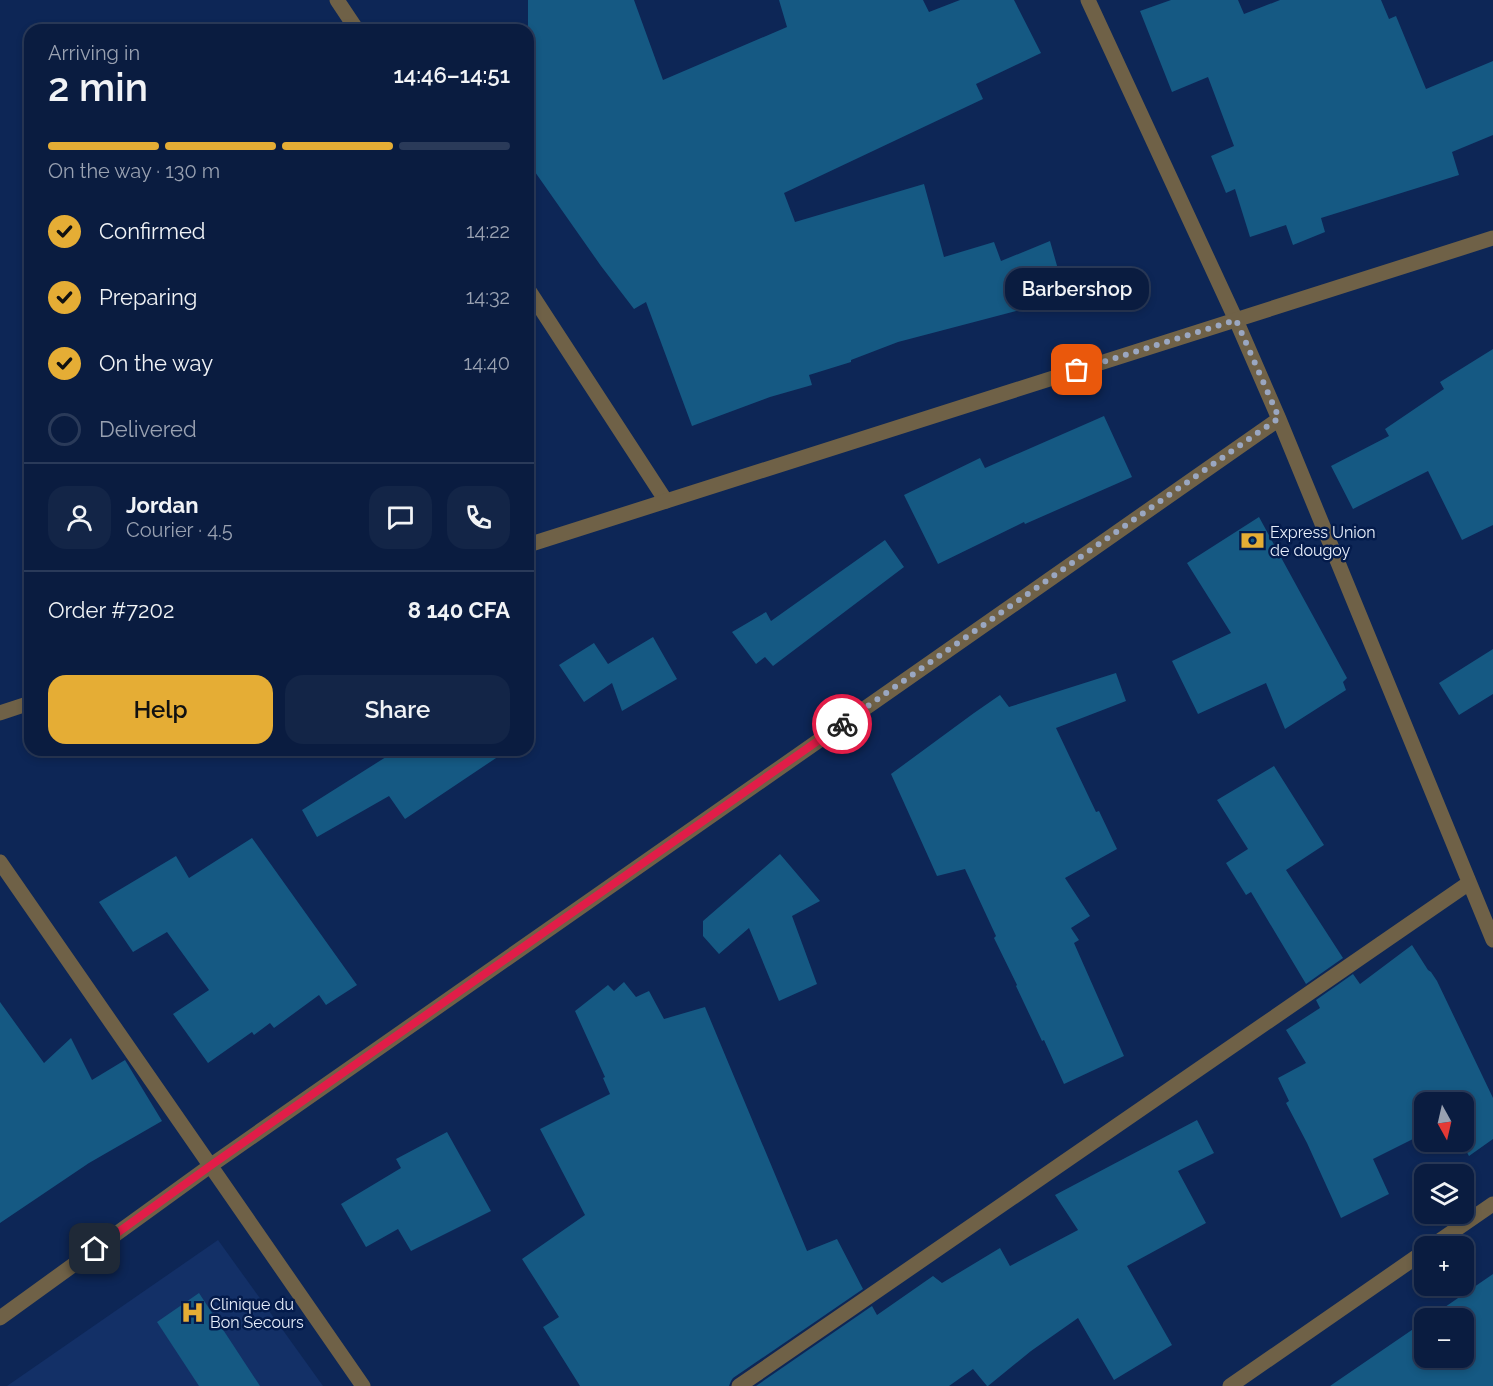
<!DOCTYPE html>
<html lang="en">
<head>
<meta charset="utf-8">
<style>
	:root { --surface:#0a1c40; --page:#132547; --text:#f1f3f6; --muted:#99a1b1; --line:#2a3a59; --accent:#e5ad35 }
	body { margin:0; font-family:Raleway,sans-serif; background:var(--page); color:var(--text); height:100vh; display:flex; flex-direction:column; font-size:22px; white-space:nowrap }
	* { box-sizing:border-box; margin:0 }
	p { font-size:20px; color:var(--muted) }
	.icon { flex:none; width:33px; height:33px; fill:none; stroke:currentColor; stroke-width:2; stroke-linecap:round; stroke-linejoin:round }
	.map { position:relative; flex:1; overflow:hidden }
	.side { position:absolute; left:24px; top:24px; width:510px; height:732px; display:flex; flex-direction:column; background:var(--surface); border-radius:18px; box-shadow:0 3px 9px #0003,0 0 0 2px var(--line) }
	.side>* { flex:none }
	.needle { width:39px; rotate:172deg }
	.fabs { position:absolute; left:1414px; top:1092px; display:grid; gap:12px }
	.fabs a { display:grid; place-items:center; width:60px; height:60px; border-radius:12px; background:var(--surface); box-shadow:0 3px 9px #0003,0 0 0 2px var(--line); font-size:30px }
	.pin { position:absolute; display:grid; place-items:center; width:51px; height:51px; color:#fff; margin:-26px; border-radius:12px; box-shadow:0 3px 9px #0006 }
	.courier { position:absolute; display:grid; place-items:center; width:60px; height:60px; margin:-30px; border:4px solid #e11d48; border-radius:50%; background:#fff; color:#222; box-shadow:0 2px 8px #0007 }
	.bubble { position:absolute; height:42px; border-radius:18px; background:var(--surface); box-shadow:0 3px 9px #0003,0 0 0 2px var(--line); font-size:20px; font-weight:600; line-height:42px; text-align:center }
	.headline em { font-style:normal; font-weight:600 }
	.headline div { display:flex; flex-direction:column-reverse }
	.headline { display:flex; align-items:center; justify-content:space-between; height:102px; padding:0 24px }
	h1 { font-size:39px; font-weight:600; line-height:45px }
	.bar { display:grid; grid-template-columns:repeat(4,1fr); gap:9px 6px; align-content:center; height:72px; padding:0 24px }
	.bar i { height:8px; border-radius:4px; background:var(--line) }
	.bar .current { background:var(--accent) }
	.bar p { grid-column:span 4 }
	.line { display:flex; align-items:center; gap:15px; padding:0 24px; border-top:2px solid var(--line) }
	.line div { flex:1 }
	.round { display:grid; place-items:center; flex:none; width:63px; height:63px; border-radius:18px; background:var(--page) }
	ol { padding:0 24px; list-style:none }
	li { display:flex; align-items:center; gap:18px; height:66px }
	li p { margin-inline-start:auto }
	li .icon { padding:6px; border-radius:50%; background:var(--accent); color:#111; stroke-width:4 }
	li:last-child { color:var(--muted) }
	li i { width:33px; height:33px; border:3px solid var(--line); border-radius:50% }
	.cta { display:flex; gap:12px; margin-top:auto; padding:12px 24px }
	.cta a { flex:1; height:69px; border-radius:18px; background:var(--accent); color:#111; font-size:24px; font-weight:600; line-height:69px; text-align:center }
	.cta a+a { background:var(--page); color:var(--text) }
	.map>svg:first-child { display:block }
	.built { fill:#133067 }
	.building { fill:#155983 }
	.lines { fill:none; stroke-linecap:round; stroke-linejoin:round }
	.minor { stroke:#6f6147; stroke-width:15 }
	.tertiary { stroke:#6f6147; stroke-width:15 }
	.done { stroke:#9aa7c1; stroke-width:6; stroke-dasharray:0 10.8 }
	.route { stroke:#e11d48; stroke-width:8 }
	.labels { text-anchor:middle; stroke-width:5; stroke-linejoin:round; paint-order:stroke }
	.poi-label { font-size:16px; fill:#e6edfa; stroke:#041b4b; text-anchor:start }
</style>
</head>
<body>
<div class="map">
<svg width="1493" height="1386" viewBox="0 0 1493 1386">
	<rect width="100%" height="100%" fill="#0d2656"/>
	<!-- built -->
	<path class="built" d="M218,1240L323,1386H7Z"/>
	<!-- building -->
	<path class="building" d="M528,0H634L663,80L787,27L779,0H923L929,12L960,0H1014L1041,53L976,84L983,99L784,193L795,222L924,184L944,257L994,242L1001,261L1050,241L1065,294L1038,302L1039,305L898,342L851,360V362L809,375L812,385L770,397L692,426L646,302L634,309L601,266L528,162Z
		M1171,0H1238L1244,14L1280,0H1381L1389,19L1396,16L1426,89L1493,61V135L1452,152L1459,175L1321,218L1325,232L1293,245L1286,225L1250,237L1235,189L1226,193L1211,156L1234,146L1208,77L1172,92L1140,11Z
		M1493,349V525L1462,540L1428,471L1353,509L1331,466L1389,436L1385,429L1444,389L1440,382Z
		M1104,416L1132,477L1025,524L1024,522L938,564L904,495L980,458L985,468Z
		M1259,517L1347,678L1343,682L1346,690L1285,729L1266,683L1198,714L1172,661L1231,633L1187,563Z
		M885,540L904,567L773,666L765,657L756,664L732,632L766,612L771,621Z
		M653,637L677,679L622,711L612,683L584,702L559,665L594,643L608,664Z
		M1493,649V694L1459,715L1439,683Z
		M1116,673L1126,701L1056,728L1096,812L1099,811L1117,849L1065,878L1090,916L1071,928L1079,940L1074,943L1124,1056L1064,1084L1044,1040L1042,1041L1016,986L1017,985L994,938L996,936L965,869L937,876L891,774L974,713L1000,695L1009,707Z
		M397,750H508L405,819L389,796L317,837L302,810Z
		M1274,766L1324,845L1286,870L1343,958L1306,984L1251,892L1246,895L1226,863L1248,849L1217,800Z
		M252,838L357,985L326,1005L319,995L274,1028L270,1023L254,1035L252,1032L208,1063L173,1014L209,990L167,932L133,952L99,902L176,856L189,878Z
		M780,854L820,901L792,916L817,984L779,1001L749,928L719,954L703,936V921Z
		M1412,945L1428,970L1431,972L1437,981L1493,1098V1139L1469,1156L1461,1142H1464V1102H1425V1133L1373,1159L1389,1194L1341,1218L1307,1143L1286,1103L1289,1101L1278,1078L1306,1063L1286,1030L1320,1008L1316,1000L1353,974L1360,984Z
		M624,982L636,997L649,991L664,1019L705,1007L807,1251L837,1239L863,1289L733,1378L731,1381L729,1386H580L543,1327L559,1317L522,1259L585,1215L540,1129L610,1094L603,1078L605,1077L575,1011L608,985L614,991Z
		M0,1002L44,1063L71,1038L92,1080L125,1060L162,1121L89,1163L0,1223Z
		M1197,1120L1214,1153L1178,1171L1206,1223L1127,1266L1172,1345L1114,1380L1078,1318L1031,1351L988,1386H987L973,1369L949,1386H756L872,1306L877,1315L933,1276L942,1283L1000,1248L1010,1266L1078,1230L1055,1195Z
		M447,1132L491,1211L411,1251L398,1229L366,1247L341,1204L401,1168L396,1159Z
		M1493,1274V1386H1330L1425,1321V1358H1464V1318H1429Z
		M199,1293L260,1386H199L157,1322Z"/>
	<g class="lines">
		<!-- minor -->
		<path class="minor" d="M337,0L357,30
			M1088,0L1236,320L1279,419L1493,940
			M528,289L666,501
			M0,862L363,1386
			M1432,1246L1493,1204
			M0,1318L210,1166L1279,419
			M739,1386L1469,883
			M1230,1386L1425,1251"/>
		<!-- tertiary -->
		<path class="tertiary" d="M528,545L1493,238
			M0,713L30,703"/>
	</g>
	<g class="lines">
		<!-- done -->
		<path class="done" d="M842,724L1279,418L1236,320L1077,370"/>
		<!-- route -->
		<path class="route" d="M95,1249L210,1166L842,724"/>
	</g>
	<!-- icons -->
	<defs>
		<symbol id="bank-bare" viewBox="-9 -9 18 18"><path d="M-6-4H6V4H-6ZM0-2.3a2.3 2.3 0 1 0 0 4.6a2.3 2.3 0 1 0 0-4.6Z" fill="#e5ad35" stroke="#041b4b" stroke-width="2.5" paint-order="stroke"/></symbol>
		<symbol id="hospital-bare" viewBox="-9 -9 18 18"><path d="M-5-5h3v3.5h4V-5h3V5h-3V1.5h-4V5h-3Z" fill="#e5ad35" stroke="#041b4b" stroke-width="2.5" paint-order="stroke"/></symbol>
	</defs>
	<g fill-rule="evenodd">
		<use href="#bank-bare" x="1236" y="524" width="33" height="33"/>
		<use href="#hospital-bare" x="176" y="1296" width="33" height="33"/>
	</g>
	<g class="labels">
		<!-- poi labels -->
		<g class="poi-label">
			<text x="1270" y="538">Express Union<tspan x="1270" dy="18">de dougoy</tspan></text>
			<text x="210" y="1310">Clinique du<tspan x="210" dy="18">Bon Secours</tspan></text>
		</g>
	</g>
</svg>
<div class="fabs">
<a><svg class="needle" viewBox="-14 -14 28 28"><path d="M0-13l5 13h-10z" fill="#e53935"/><path d="M0 13l5-13h-10z" fill="#99a1b1"/></svg></a>
<a><svg class="icon" aria-label="layers" viewBox="0 0 24 24"><path d="M12 4l9 5-9 5-9-5zM3 14l9 5 9-5"/></svg></a>
<a>+</a>
<a>−</a>
</div>
<div class="pin" style="left:1077px;top:370px;background:#ea580c"><svg class="icon" aria-label="bag" viewBox="0 0 24 24"><path d="M5 8h14l-1 12H6zM9 8a3 3 0 0 1 6 0"/></svg></div>
<div class="pin" style="left:95px;top:1249px;background:#1f2937"><svg class="icon" aria-label="home" viewBox="0 0 24 24"><path d="M3 11l9-7 9 7M6 9v11h12V9"/></svg></div>
<div class="courier" style="left:842px;top:724px"><svg class="icon" aria-label="bike" viewBox="0 0 24 24"><circle cx="6" cy="16" r="4"/><circle cx="18" cy="16" r="4"/><path d="M6 16l4-8h5l3 8M10 8l3 8H6M13 5h3"/></svg></div>
<div class="bubble" style="left:1005px;top:268px;width:144px">Barbershop</div>
<section class="side">
<div class="headline"><div><h1>2 min</h1><p>Arriving in</p></div><em>14:46–14:51</em></div>
<div class="bar"><i class="current"></i><i class="current"></i><i class="current"></i><i></i><p>On the way · 130 m</p></div>
<ol>
<li><svg class="icon" aria-label="check" viewBox="0 0 24 24"><path d="M5 12l5 5 9-10"/></svg>Confirmed<p>14:22</p></li>
<li><svg class="icon" aria-label="check" viewBox="0 0 24 24"><path d="M5 12l5 5 9-10"/></svg>Preparing<p>14:32</p></li>
<li><svg class="icon" aria-label="check" viewBox="0 0 24 24"><path d="M5 12l5 5 9-10"/></svg>On the way<p>14:40</p></li>
<li><i></i>Delivered</li>
</ol>
<div class="line" style="height:108px"><a class="round"><svg class="icon" aria-label="person" viewBox="0 0 24 24"><circle cx="12" cy="8" r="4"/><path d="M4 21q1-7 8-7t8 7"/></svg></a><div><b>Jordan</b><p>Courier · 4.5</p></div><a class="round"><svg class="icon" aria-label="chat" viewBox="0 0 24 24"><path d="M4 5h16v11H9l-5 4z"/></svg></a><a class="round"><svg class="icon" aria-label="phone" viewBox="0 0 24 24"><path d="M5 4h4l2 5-3 2q2 4 5 5l2-3 5 2v4C11 20 4 13 5 4z"/></svg></a></div>
<div class="line" style="height:78px"><div>Order #7202</div><b>8 140 CFA</b></div>
<div class="cta"><a>Help</a><a>Share</a></div>
</section>
</div>
</body>
</html>
